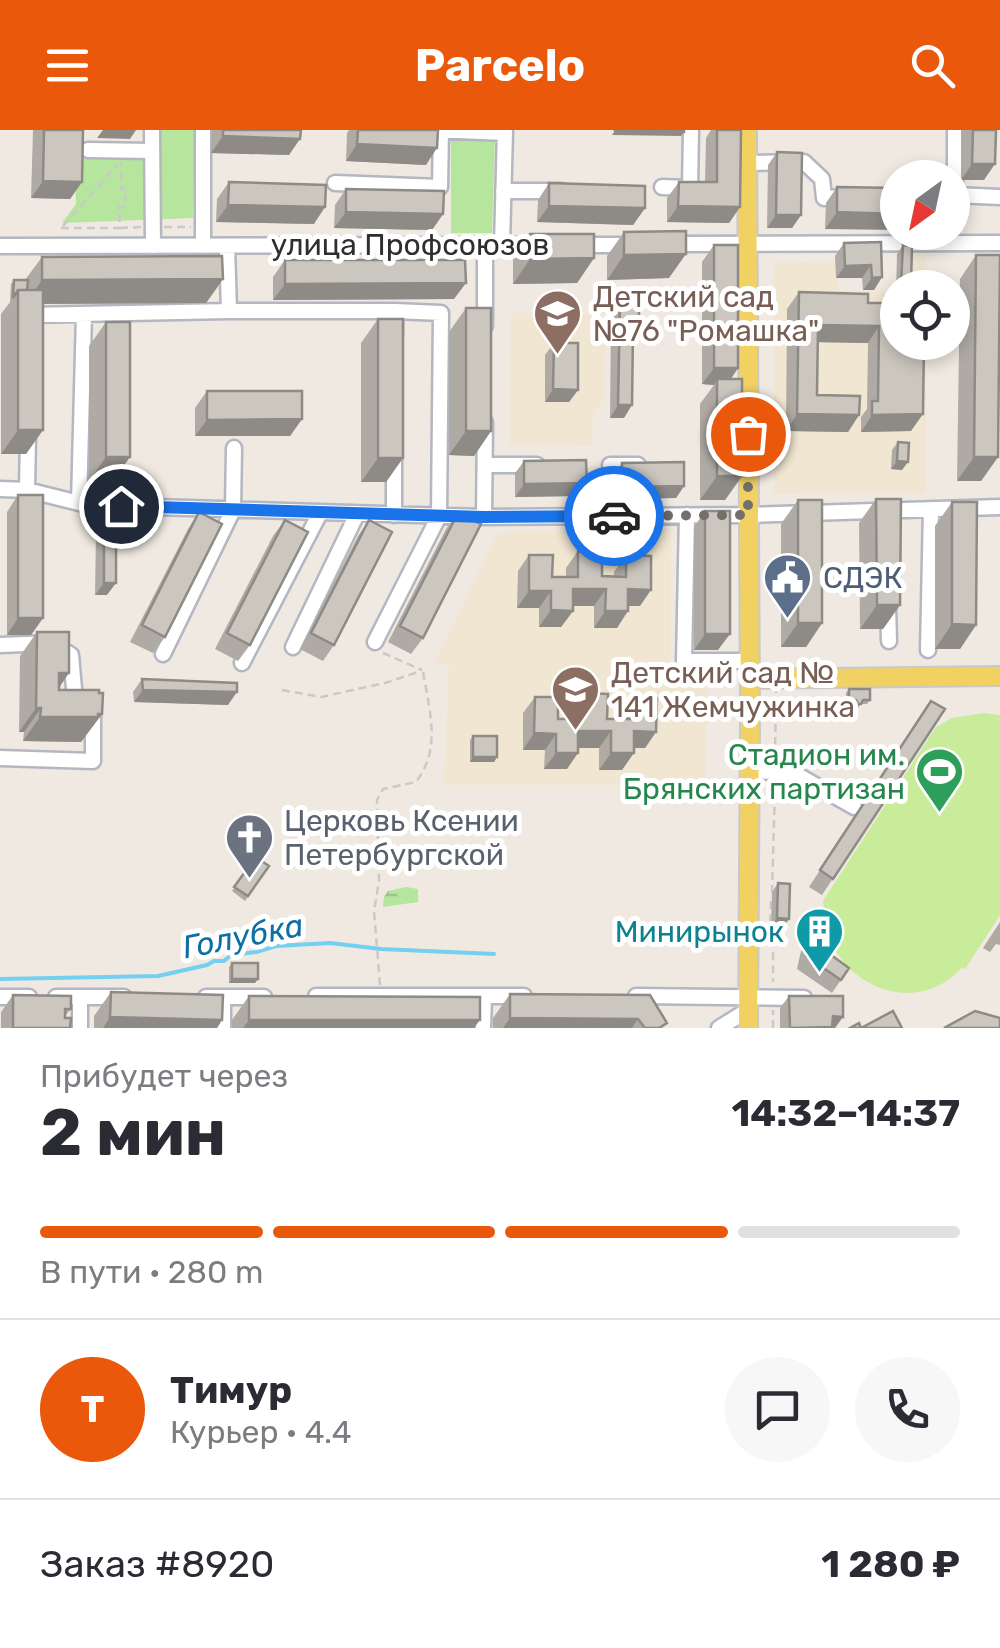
<!DOCTYPE html>
<html lang="ru">
<head>
<meta charset="utf-8">
<style>
	:root { --surface:#fff; --page:#f7f7f7; --text:#2b2b33; --muted:#7c7c81; --line:#e1e1e2; --accent:#ea580c }
	body { margin:0; font-family:Rubik,sans-serif; background:var(--page); color:var(--text); height:100vh; display:flex; flex-direction:column; font-size:38px; white-space:nowrap }
	* { box-sizing:border-box; margin:0 }
	p { font-size:32px; color:var(--muted) }
	.icon { flex:none; width:55px; height:55px; fill:none; stroke:currentColor; stroke-width:2; stroke-linecap:round; stroke-linejoin:round }
	.map { position:relative; height:898px; overflow:hidden }
	.drawer { display:flex; flex-direction:column; background:var(--surface); flex:1 }
	.drawer>* { flex:none }
	.needle { width:65px; rotate:213deg }
	.fabs { position:absolute; left:880px; top:30px; display:grid; gap:20px }
	.fabs a { display:grid; place-items:center; width:90px; height:90px; border-radius:50%; background:var(--surface); box-shadow:0 5px 15px #0003; font-size:50px }
	.pin { position:absolute; display:grid; place-items:center; width:85px; height:85px; color:#fff; margin:-42px; border:5px solid #fff; border-radius:50%; box-shadow:0 2px 10px #0007 }
	.courier { position:absolute; display:grid; place-items:center; width:100px; height:100px; margin:-50px; border:8px solid #1a73e8; border-radius:50%; background:#fff; color:#222; box-shadow:0 2px 12px #0007 }
	.summary em { font-style:normal; font-weight:700 }
	.summary div { display:flex; flex-direction:column-reverse }
	.summary { display:flex; align-items:center; justify-content:space-between; height:170px; padding:0 40px }
	h1 { font-size:65px; font-weight:700; line-height:75px }
	.bar { display:grid; grid-template-columns:repeat(4,1fr); gap:15px 10px; align-content:center; height:120px; padding:0 40px }
	.bar i { height:12px; border-radius:8px; background:var(--line) }
	.bar .active { background:var(--accent) }
	.bar p { grid-column:span 4 }
	.line { display:flex; align-items:center; gap:25px; padding:0 40px; border-top:2px solid var(--line) }
	.line div { flex:1 }
	.round { display:grid; place-items:center; flex:none; width:105px; height:105px; border-radius:52px; background:var(--page) }
	header { display:flex; justify-content:space-between; align-items:center; height:130px; padding:0 40px; background:var(--accent); color:#fff; font-size:45px; font-weight:700 }
	.map>svg:first-child { display:block }
	.education { fill:#f0e6d1 }
	.green { fill:#b6e59e }
	.wetland { fill:url(#wetland-marsh) }
	.pitch { fill:#c9ec9a }
	.lines { fill:none; stroke-linecap:round; stroke-linejoin:round }
	.stream { stroke:#75cff0; stroke-width:4 }
	.minor-casing { stroke:#b4b7c1; stroke-width:19 }
	.major-casing { stroke:#c9c9c9; stroke-width:22 }
	.path { stroke:#c9c9c9; stroke-width:2.5; stroke-dasharray:8 5; stroke-linecap:butt }
	.minor { stroke:#fff; stroke-width:14 }
	.major { stroke:#f2d163; stroke-width:18 }
	.wall { fill:#afaba4 }
	.shaded-wall { fill:#8e8b86 }
	.building { fill:#cbc7bf; stroke:#8e8b86; stroke-width:2.5 }
	.done { stroke:#726f6d; stroke-width:10; stroke-dasharray:0 18 }
	.route { stroke:#1a73e8; stroke-width:12 }
	.labels { text-anchor:middle; stroke-width:10; stroke-linejoin:round; paint-order:stroke }
	.street-label { font-size:30px; fill:#2e2e2e; stroke:#fff }
	.education-label { font-size:30px; fill:#785e54; stroke:#fff; text-anchor:start }
	.service-label { font-size:30px; fill:#4e5e75; stroke:#fff; text-anchor:start }
	.leisure-label { font-size:30px; fill:#27864d; stroke:#fff; text-anchor:end }
	.worship-label { font-size:30px; fill:#5b616d; stroke:#fff; text-anchor:start }
	.culture-label { font-size:30px; fill:#0d838f; stroke:#fff; text-anchor:end }
	.water-label { font-size:32px; font-style:italic; fill:#0d6fa3; stroke:#fff }
</style>
</head>
<body>
<header><svg class="icon" aria-label="menu" viewBox="0 0 24 24"><path d="M4 6h16M4 12h16M4 18h16"/></svg>Parcelo<svg class="icon" aria-label="search" viewBox="0 0 24 24"><circle cx="10" cy="10" r="6"/><path d="M15 15l6 6"/></svg></header>
<div class="map">
<svg width="1000" height="898" viewBox="0 0 1000 898">
	<defs>
		<pattern id="wetland-marsh" width="20" height="14" patternUnits="userSpaceOnUse" patternTransform="scale(2.5)"><rect width="20" height="14" fill="#b6e59e"/><path d="M1 5h8M5 5V1M11 12h8M15 12V8" fill="none" stroke="#9dc588"/></pattern>
	</defs>
	<rect width="100%" height="100%" fill="#efe9e1"/>
	<!-- education -->
	<path class="education" d="M907,124H926V157L905,158Z
		M835,131L838,160L897,163L898,212L926,213V363L773,364L774,133Z
		M511,183L605,185L604,270L593,284L592,316L509,315Z
		M671,399V548L708,549L705,655H444L449,535L434,533L497,405L509,401Z"/>
	<!-- green -->
	<path class="green" d="M159,0H195L193,88L62,93L76,74L75,29H157Z
		M451,4L495,6L492,103H451Z"/>
	<!-- wetland -->
	<path class="wetland" d="M406,757L418,759V772L383,777L384,767L388,761Z"/>
	<!-- pitch -->
	<path class="pitch" d="M984,583L1000,585V785L965,839L961,838C922,883 853,863 830,810C825,798 825,784 823,771L936,597L952,588Z"/>
	<g class="lines">
		<!-- stream -->
		<path class="stream" d="M0,849L158,846L207,835L214,831H224L231,825L256,822L276,816L330,813L381,819L494,824"/>
		<defs>
			<path id="minor" d="M152,0L153,116
				M203,0V116
				M436,0L505,3
				M955,0V65L1000,67
				M88,20L152,21
				M747,33L804,32L822,49L824,68L847,67
				M335,53L440,57L441,0
				M662,57L690,58L691,0
				M503,61H562
				M671,114L1000,113
				M502,115L505,0
				M576,115H629
				M0,116L539,115
				M227,116L229,181H395
				M29,189V185L229,181
				M485,196V115
				M485,335H537
				M610,335H638
				M0,359L27,360L87,375L484,387L748,385L1000,377
				M27,360L28,306
				M79,373L84,184
				M394,385V325
				M687,385L684,531H749
				M484,387L485,292
				M888,476L889,511
				M375,512L439,386L441,183L395,181V204
				M0,515L52,513L71,525L75,570H79
				M293,517L357,384
				M928,520L931,379
				M163,524L233,380L234,318
				M242,533L320,383
				M0,628L93,631V582
				M749,641L794,643L854,677
				M316,866H524
				M636,866L804,868
				M0,867H29
				M56,867H124
				M206,867H264
				M80,898V867
				M223,898V867
				M483,898L484,866
				M719,898L748,880"/>
			<path id="major" d="M747,0L750,586L748,898
				M749,549L1000,546"/>
		</defs>
		<!-- minor casing -->
		<use href="#minor" class="minor-casing"/>
		<!-- major casing -->
		<use href="#major" class="major-casing"/>
		<!-- path -->
		<path class="path" d="M63,96L117,35
			M164,97H191
			M61,98H120L119,77H125V59H121V32
			M120,98L141,97
			M383,523L422,540
			M282,560L321,567L385,553L421,541
			M718,586H734
			M775,628L776,561
			M772,763L775,656
			M771,771L770,802L773,808V852
			M380,855L374,781L379,751L377,670L383,659L416,652C442,618 429,580 423,541
			M773,898V880"/>
		<!-- minor -->
		<use href="#minor" class="minor"/>
		<!-- major -->
		<use href="#major" class="major"/>
	</g>
	<!-- wall -->
	<path class="wall" d="M33,0H83L82,52L70,69L31,68Z
		M212,0H301L289,25L211,23Z
		M349,0H438L426,35L346,31L347,3Z
		M711,0H741L740,77L729,93L667,92V68L679,52H705L706,8Z
		M961,0H996L984,50H961Z
		M777,22L801,85L792,98H767L768,35Z
		M229,52L314,94L216,92L217,69Z
		M549,53L645,78L633,95L537,92L538,70Z
		M837,57L898,58L825,99L826,73Z
		M346,59L443,84L432,100L334,98L335,75Z
		M624,102L669,148L607,150V126Z
		M530,104L594,128L577,153L513,154V128Z
		M881,112L882,147L874,160H863L862,148H836L835,126L844,113Z
		M714,115L738,238L730,249L742,346L725,370H700V274L714,255L702,254V132Z
		M903,115L909,158H898V163L896,162L897,124Z
		M976,125L998,327L981,351H957L960,149Z
		M42,127L223,149L206,173L43,174V300L26,324H1V184L10,172L11,154L14,150H25Z
		M285,130L454,169L273,170V147Z
		M799,162L868,173H898L911,301L861,302V287L867,279L868,213L817,212V265L859,285L848,302L786,301L787,179Z
		M620,173L633,210L624,288H610L611,186Z
		M466,178L491,301L474,326L449,325V202Z
		M378,189L403,328L386,352H361V213Z
		M106,192L113,351H89V216Z
		M554,213L578,260L569,272H545V225Z
		M207,261L302,289L290,306H195V278Z
		M898,312L902,340L891,339L892,320Z
		M524,331L578,366L515,367V343Z
		M622,333L684,356L676,368L613,369V346Z
		M18,365L43,488L31,505H7V382Z
		M876,369L900,475L883,499H860L859,393Z
		M798,370L822,493L806,517H781V394Z
		M952,372L976,495L960,519H935V396Z
		M705,381L718,520H694V397Z
		M199,382L165,507L153,523L130,512L188,399Z
		M458,383L423,508L411,524L388,512L446,399Z
		M104,387L107,465H95L96,400Z
		M285,390L250,515L238,531L215,519L273,406Z
		M369,390L334,515L323,531L300,519L358,406Z
		M578,421L602,446L614,447V442L626,425L640,476H628L617,498H594V476H573V481L561,497H539V478H517L518,441L529,425L552,447H566V438Z
		M37,502L59,560L102,584L81,612L23,611L24,602H19L20,526Z
		M142,549L228,575L134,572L133,562Z
		M849,559L870,570L867,574H861L858,578H855L853,574H846V563Z
		M583,563L607,589H620V584L631,567L656,602L645,618H634L622,640H599V618H578L567,639H544L545,620H523V583L535,567L558,589H572V580Z
		M945,579L822,765L809,757L920,587Z
		M473,606L497,627L494,632H470V610Z
		M256,727L269,736L245,771L232,761Z
		M778,753L789,789L783,797L771,796L772,762Z
		M1000,792V815L996,814L990,822L983,818Z
		M809,809L849,838L832,863L797,839L801,821Z
		M232,833L258,849L255,853H229V837Z
		M111,862L222,890L217,898H94V886Z
		M510,864L650,865L663,898H493V888Z
		M13,865L71,879L65,886L70,898H1V882Z
		M249,866L474,898H232V890Z
		M789,866L835,898H780V878Z"/>
	<!-- shaded-wall -->
	<path class="shaded-wall" d="M103,0H136L130,9L97,8Z
		M615,1L684,2L681,6L612,5Z
		M223,6L300,9L289,25L211,23Z
		M357,14L437,18L426,35L346,31Z
		M972,34H995L984,50H961Z
		M43,51L82,52L70,69L31,68Z
		M228,75L325,77L314,94L216,92Z
		M549,76L645,78L633,95L537,92Z
		M678,76L740,77L729,93L667,92Z
		M346,82L443,84L432,100L334,98Z
		M837,82L898,84V100L825,99Z
		M952,84L963,85L952,99Z
		M776,85H801L792,98H767Z
		M686,124L669,148L607,150L624,125Z
		M594,128L577,153L513,154L530,129Z
		M871,135L862,148H836L845,136Z
		M882,147L874,160H863L872,148Z
		M223,149L206,173L25,174L42,150Z
		M466,153L454,169L273,170L285,154Z
		M818,195L879,196L868,213L806,212Z
		M714,238H738L727,255L717,249L714,255L702,254Z
		M553,259L578,260L569,272H545Z
		M618,275H632L624,288H610Z
		M797,284L859,285L848,302L786,301Z
		M923,284L911,301L861,302L872,285Z
		M302,289L290,306H195L207,290Z
		M18,300H43L26,324H1Z
		M466,301H491L474,326L449,325Z
		M106,327H130L113,351H89Z
		M974,327H998L981,351H957Z
		M378,328H403L386,352H361Z
		M897,331L908,332L902,340L891,339Z
		M717,346H742L725,370H700Z
		M587,353L578,366L515,367L524,354Z
		M684,356L676,368L613,369L622,357Z
		M104,453H116L107,465H95Z
		M573,459H606L594,476H561Z
		M628,459L651,460L640,476H617Z
		M529,461H551L539,478H517Z
		M877,475H900L883,499H860Z
		M551,480L573,481L561,497H539Z
		M605,481H628L617,498H594Z
		M18,488H43L31,505H7Z
		M798,493H822L806,517H781Z
		M952,494L976,495L960,519H935Z
		M705,504H730L718,520H694Z
		M59,543H69L52,568Z
		M143,560L237,562L228,575L134,572Z
		M36,578H41L24,602H19Z
		M102,584L81,612L23,611L40,587Z
		M578,601H611L599,618H567Z
		M634,601L656,602L645,618H622Z
		M534,603L556,604L545,620H523Z
		M556,623H578L567,639H544Z
		M611,623H634L622,640H599Z
		M473,627H497L494,632H470Z
		M777,788L789,789L783,797L771,796Z
		M232,849H258L255,853H229Z
		M833,886L843,887L835,898H820Z
		M110,887L222,890L217,898H103Z
		M510,888L638,889L632,898H503Z
		M249,890H480L474,898H243Z"/>
	<!-- building -->
	<path class="building" d="M44,0H83L82,52L43,51Z
		M223,0H301L300,9L223,6Z
		M358,0H438L437,18L357,14Z
		M615,0H684V2L615,1Z
		M717,0H741L740,77L678,76L679,52H717Z
		M973,0H996L995,34H972Z
		M777,22L802,23L801,85H776Z
		M229,52L326,55L325,77L228,75Z
		M549,53L645,56V78L549,76Z
		M837,57L898,58V84L837,82Z
		M346,59L444,61L443,84L346,82Z
		M952,59H963V85L952,84Z
		M686,101V124L624,125V102Z
		M530,104H594V128L530,129Z
		M881,112L882,147L872,148L871,135L845,136L844,113Z
		M714,115H738V238H714Z
		M903,115L912,116L911,154H901Z
		M976,125H1000L998,327H974Z
		M222,126L223,149L42,150V127Z
		M285,130H465L466,153L285,154Z
		M14,150H28L27,160H18L13,168Z
		M18,160H43V300H18Z
		M799,162L868,164V173H898V212H924L923,284L872,285V271H878L879,196L818,195L817,265L860,266L859,285L797,284Z
		M620,173L639,174V202H633L632,275H618Z
		M466,178H491V301H466Z
		M378,189H403V328H378Z
		M106,192H130V327H106Z
		M554,213H578V260L553,259Z
		M717,249H742V346H717Z
		M207,261H302V289L207,290Z
		M898,312L909,313L908,332L897,331Z
		M586,330L587,353L524,354V331Z
		M684,332V356L622,357V333Z
		M18,365H43V488H18Z
		M876,369H901L900,475H877Z
		M798,370H822V493H798Z
		M952,372H977L976,495L952,494Z
		M705,381H730V504H705Z
		M199,382L222,394L165,507L142,495Z
		M458,383L481,394L423,508L400,496Z
		M104,387L116,388V453H104Z
		M285,390L308,402L250,515L227,503Z
		M369,390L392,402L334,515L311,503Z
		M578,421L602,422V446L626,447V425L651,426V460L628,459V481H605L606,459H573V481L551,480V461H529V425H553L552,447H578Z
		M37,502H69V543H59V560H99V563H103L102,584H98V587H40L41,578H36Z
		M142,549L237,553V562L143,560Z
		M849,559H870V570H863L861,574H858L856,570H849Z
		M583,563L608,564L607,589H631V567L657,568L656,602L634,601V623H611V601H578V623H556V604L534,603L535,567H558V589H583Z
		M931,571L945,579L891,661L883,656L878,664L886,669L833,749L820,740Z
		M473,606H497V627H473Z
		M256,727L269,736L248,766L234,757Z
		M778,753L790,754L789,789L777,788Z
		M809,809L849,838L841,850L806,826Z
		M232,833H258V849H232Z
		M111,862L223,865L222,890L110,887Z
		M510,864L650,865L667,893L659,898H645L638,889L510,888Z
		M13,865L71,866V879H65V888H71L70,898H13Z
		M249,866L480,867V890H249Z
		M789,866H843V887L833,886L832,897L790,898Z
		M893,881L902,898H850L859,893L861,898Z
		M975,881L1000,888V898H944Z"/>
	<g class="lines">
		<!-- done -->
		<path class="done" d="M614,386L748,385V304"/>
		<!-- route -->
		<path class="route" d="M121,376L484,387L614,386"/>
	</g>
	<!-- icons -->
	<defs>
		<symbol id="school-pin" viewBox="-11 -11 22 30"><path d="M0 17L-7.5 6A9.5 9.5 0 1 1 7.5 6Z" fill="#8d6e63" stroke="#fff"/><path d="M0-5L7-2L0 1L-7-2ZM-4 1L0 2.5L4 1V4Q0 6-4 4Z" fill="#fff"/></symbol>
		<symbol id="civic-pin" viewBox="-11 -11 22 30"><path d="M0 17L-7.5 6A9.5 9.5 0 1 1 7.5 6Z" fill="#5c6f8a" stroke="#fff"/><path d="M-.6-6.5H3V-4.5H.6V-3L4-1V1h2V6H-6V1h2V-1L-.6-3ZM-1.2 2.5V6h2.4V2.5Z" fill="#fff"/></symbol>
		<symbol id="stadium-pin" viewBox="-11 -11 22 30"><path d="M0 17L-7.5 6A9.5 9.5 0 1 1 7.5 6Z" fill="#2e9e5b" stroke="#fff"/><path d="M0-5a6.5 5 0 1 0 0 10a6.5 5 0 1 0 0-10ZM-3.5-1.8h7v3.6h-7Z" fill="#fff"/></symbol>
		<symbol id="church-pin" viewBox="-11 -11 22 30"><path d="M0 17L-7.5 6A9.5 9.5 0 1 1 7.5 6Z" fill="#6b7280" stroke="#fff"/><path d="M-1.2-6h2.4v3.5h3.3v2.4h-3.3V6h-2.4V-.1h-3.3v-2.4h3.3Z" fill="#fff"/></symbol>
		<symbol id="building-pin" viewBox="-11 -11 22 30"><path d="M0 17L-7.5 6A9.5 9.5 0 1 1 7.5 6Z" fill="#0f9aa8" stroke="#fff"/><path d="M-4-6H4V6H1V3H-1V6H-4ZM-2.5-4.3h1.7v1.8h-1.7ZM.8-4.3h1.7v1.8H.8ZM-2.5-1h1.7V.8h-1.7ZM.8-1h1.7V.8H.8Z" fill="#fff"/></symbol>
	</defs>
	<g fill-rule="evenodd">
		<use href="#school-pin" x="530" y="156" width="55" height="75"/>
		<use href="#civic-pin" x="760" y="420" width="55" height="75"/>
		<use href="#school-pin" x="548" y="532" width="55" height="75"/>
		<use href="#stadium-pin" x="912" y="614" width="55" height="75"/>
		<use href="#church-pin" x="222" y="680" width="55" height="75"/>
		<use href="#building-pin" x="792" y="774" width="55" height="75"/>
	</g>
	<g class="labels">
		<!-- street labels -->
		<g class="street-label">
			<text x="410" y="125">улица Профсоюзов</text>
		</g>
		<!-- education labels -->
		<g class="education-label">
			<text x="593" y="177">Детский сад<tspan x="593" dy="34">№76 "Ромашка"</tspan></text>
			<text x="611" y="553">Детский сад №<tspan x="611" dy="34">141 Жемчужинка</tspan></text>
		</g>
		<!-- service labels -->
		<g class="service-label">
			<text x="823" y="458">СДЭК</text>
		</g>
		<!-- leisure labels -->
		<g class="leisure-label">
			<text x="905" y="635">Стадион им.<tspan x="905" dy="34">Брянских партизан</tspan></text>
		</g>
		<!-- worship labels -->
		<g class="worship-label">
			<text x="284" y="701">Церковь Ксении<tspan x="284" dy="34">Петербургской</tspan></text>
		</g>
		<!-- culture labels -->
		<g class="culture-label">
			<text x="784" y="812">Минирынок</text>
		</g>
		<!-- water labels -->
		<g class="water-label">
			<text transform="translate(243 806) rotate(-11)" y="11">Голубка</text>
		</g>
	</g>
</svg>
<div class="fabs">
<a><svg class="needle" viewBox="-14 -14 28 28"><path d="M0-13l5 13h-10z" fill="#e53935"/><path d="M0 13l5-13h-10z" fill="#7c7c81"/></svg></a>
<a><svg class="icon" aria-label="locate" viewBox="0 0 24 24"><circle cx="12" cy="12" r="6"/><path d="M12 2v4M12 18v4M2 12h4M18 12h4"/></svg></a>
</div>
<div class="pin" style="left:748px;top:304px;background:#ea580c"><svg class="icon" aria-label="bag" viewBox="0 0 24 24"><path d="M5 8h14l-1 12H6zM9 8a3 3 0 0 1 6 0"/></svg></div>
<div class="pin" style="left:121px;top:376px;background:#1f2937"><svg class="icon" aria-label="home" viewBox="0 0 24 24"><path d="M3 11l9-7 9 7M6 9v11h12V9"/></svg></div>
<div class="courier" style="left:614px;top:386px"><svg class="icon" aria-label="car" viewBox="0 0 24 24"><path d="M5 17H2v-5l4-1 3-4h7l3 4 3 1v5h-3M9 17h6M6 11h13"/><circle cx="7" cy="17" r="2"/><circle cx="17" cy="17" r="2"/></svg></div>
</div>
<section class="drawer">
<div class="summary"><div><h1>2 мин</h1><p>Прибудет через</p></div><em>14:32–14:37</em></div>
<div class="bar"><i class="active"></i><i class="active"></i><i class="active"></i><i></i><p>В пути · 280 m</p></div>
<div class="line" style="height:180px"><b class="round" style="background:var(--accent);color:#fff">Т</b><div><b>Тимур</b><p>Курьер · 4.4</p></div><a class="round"><svg class="icon" aria-label="chat" viewBox="0 0 24 24"><path d="M4 5h16v11H9l-5 4z"/></svg></a><a class="round"><svg class="icon" aria-label="phone" viewBox="0 0 24 24"><path d="M5 4h4l2 5-3 2q2 4 5 5l2-3 5 2v4C11 20 4 13 5 4z"/></svg></a></div>
<div class="line" style="height:130px"><div>Заказ #8920</div><b>1 280 ₽</b></div>
</section>
</body>
</html>
